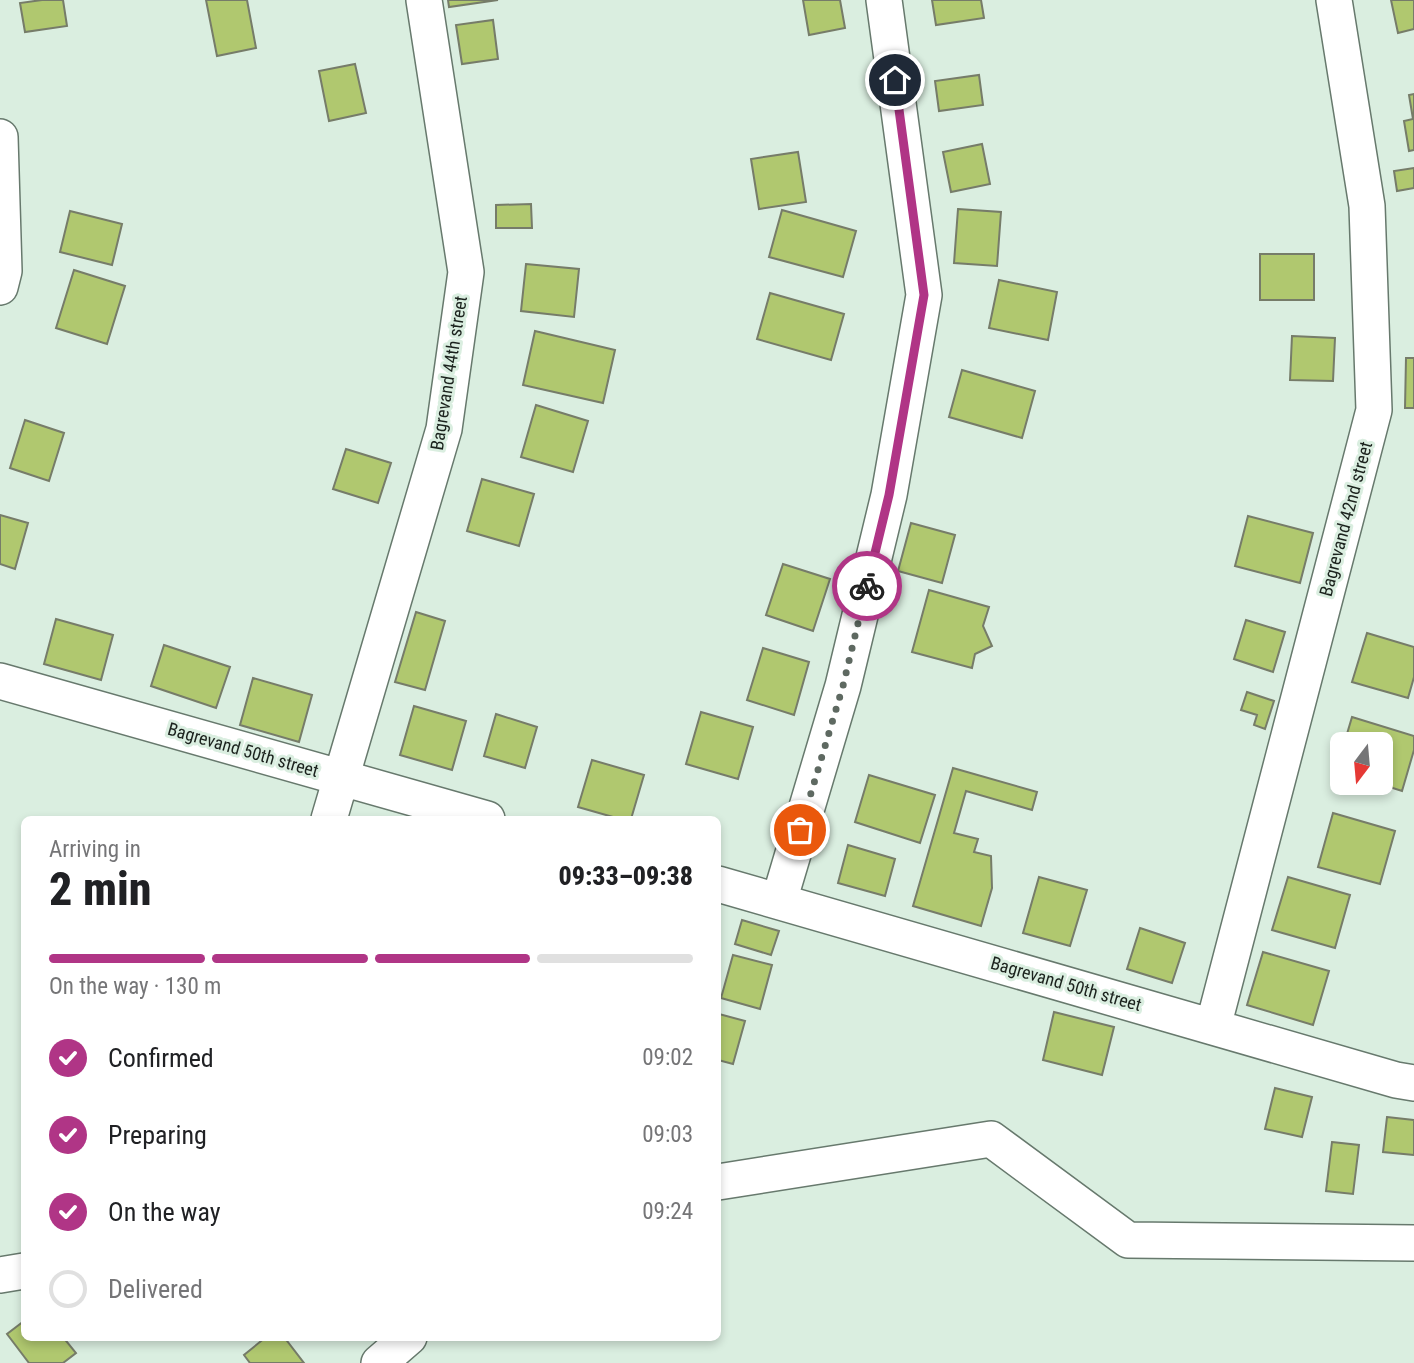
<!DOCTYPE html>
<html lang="en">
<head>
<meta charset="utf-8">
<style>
	:root { --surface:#fff; --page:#f2f2f2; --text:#202124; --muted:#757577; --line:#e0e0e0; --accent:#b03586 }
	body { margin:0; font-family:"Roboto Condensed",sans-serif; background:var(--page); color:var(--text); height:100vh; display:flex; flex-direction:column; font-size:26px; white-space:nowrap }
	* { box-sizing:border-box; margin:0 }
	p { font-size:23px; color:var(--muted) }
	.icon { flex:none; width:38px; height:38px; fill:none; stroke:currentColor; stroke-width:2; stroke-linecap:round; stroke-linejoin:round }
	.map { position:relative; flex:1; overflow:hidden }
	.details { position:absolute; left:21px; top:816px; width:700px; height:525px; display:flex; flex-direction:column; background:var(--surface); border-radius:10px; box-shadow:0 4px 10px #0003 }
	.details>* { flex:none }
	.needle { width:46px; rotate:196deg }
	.fabs { position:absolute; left:1330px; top:732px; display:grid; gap:14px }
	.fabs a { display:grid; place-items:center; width:63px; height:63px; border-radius:10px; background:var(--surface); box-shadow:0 4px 10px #0003; font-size:35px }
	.pin { position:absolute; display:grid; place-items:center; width:60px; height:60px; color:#fff; margin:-30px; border:4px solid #fff; border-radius:50%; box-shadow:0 2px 7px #0007 }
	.courier { position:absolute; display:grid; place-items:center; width:70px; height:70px; margin:-35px; border:5px solid #b03586; border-radius:50%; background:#fff; color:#222; box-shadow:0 2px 9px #0007 }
	.head em { font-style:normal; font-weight:800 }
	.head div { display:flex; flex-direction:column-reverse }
	.head { display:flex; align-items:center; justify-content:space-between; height:119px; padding:0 28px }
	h1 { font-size:46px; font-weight:800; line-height:52px }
	.bar { display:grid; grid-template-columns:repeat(4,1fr); gap:10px 7px; align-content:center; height:84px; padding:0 28px }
	.bar i { height:9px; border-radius:5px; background:var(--line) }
	.bar .selected { background:var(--accent) }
	.bar p { grid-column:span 4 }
	ol { padding:0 28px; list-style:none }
	li { display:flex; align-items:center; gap:21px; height:77px }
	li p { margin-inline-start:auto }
	li .icon { padding:7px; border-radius:50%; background:var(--accent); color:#fff; stroke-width:4 }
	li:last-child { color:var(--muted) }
	li i { width:38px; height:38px; border:4px solid var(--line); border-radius:50% }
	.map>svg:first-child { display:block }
	.building { fill:#b0c86f; stroke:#767c69; stroke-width:2 }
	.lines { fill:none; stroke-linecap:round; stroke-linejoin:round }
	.minor-casing { stroke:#67796d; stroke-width:38 }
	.minor { stroke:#fff; stroke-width:35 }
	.done { stroke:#5e6961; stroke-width:7; stroke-dasharray:0 12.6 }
	.route { stroke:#b03586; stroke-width:9 }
	.labels { text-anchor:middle; stroke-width:6; stroke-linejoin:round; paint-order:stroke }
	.street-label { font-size:18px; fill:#1b221d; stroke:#daeee0 }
</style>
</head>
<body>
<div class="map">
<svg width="1414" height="1363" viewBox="0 0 1414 1363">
	<rect width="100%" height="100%" fill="#daeee0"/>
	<!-- building -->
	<path class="building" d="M42,0H63L67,26L25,32L20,3Z
		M206,0H247L256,48L217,56Z
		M448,0H498L449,7Z
		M803,0H840L845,28L809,35Z
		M932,0H981L984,18L936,25Z
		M1391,0H1414V29L1398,33Z
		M493,20L498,59L462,64L456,25Z
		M355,64L366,113L329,121L319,71Z
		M979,75L983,105L939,111L935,81Z
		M1414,94V150L1409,151L1404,121L1413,119L1409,95Z
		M982,144L990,184L951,192L943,152Z
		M798,152L806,202L759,209L751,159Z
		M1414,168V188L1397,191L1394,171Z
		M531,204L532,228H496V205Z
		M958,209L1001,212L997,266L954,263Z
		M782,210L856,231L843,277L769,257Z
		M70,211L122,224L112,265L60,252Z
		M1260,254H1314V300H1260Z
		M526,264L579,269L574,317L521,311Z
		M74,270L125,286L107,344L56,328Z
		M999,280L1057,292L1048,340L989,328Z
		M770,293L844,314L831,360L757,339Z
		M535,331L615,350L603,403L523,385Z
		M1292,336L1335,338L1333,381L1290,380Z
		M1406,358H1414V408H1405Z
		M962,370L1035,391L1022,438L949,417Z
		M536,405L588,421L573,472L521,457Z
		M25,420L64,433L49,481L10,468Z
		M346,449L391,463L378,503L333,489Z
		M482,479L534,494L519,546L467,531Z
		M0,515L28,523L15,569L0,564Z
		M1248,516L1313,533L1300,583L1235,566Z
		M911,523L955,535L942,583L898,571Z
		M783,564L830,579L813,631L766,615Z
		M929,590L989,607L983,626L992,646L975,654L972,668L912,652Z
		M416,612L445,621L425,690L395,682Z
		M56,619L113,635L101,680L44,664Z
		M1246,620L1285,632L1273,672L1234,659Z
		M1367,633L1414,647V677L1408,698L1352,682Z
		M164,645L230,667L216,708L151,686Z
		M763,648L809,662L794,715L747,700Z
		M253,678L312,695L299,742L240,725Z
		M1247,692L1274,701L1265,729L1254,725L1257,715L1241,710Z
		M414,706L466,721L452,770L400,755Z
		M701,712L753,727L738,779L686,764Z
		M496,714L537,727L525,768L484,756Z
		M1352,717L1414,736V750L1402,791L1374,782H1381V744H1344Z
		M592,760L644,775L631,819H620L578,807Z
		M953,768L1037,792L1032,810L966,791L954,833L978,839L974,852L991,856L992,888L981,926L913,906Z
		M869,775L935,795L920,843L855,822Z
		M1333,813L1395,831L1380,884L1318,867Z
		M848,845L895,859L885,896L838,883Z
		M1039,877L1087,890L1070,946L1023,933Z
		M1288,877L1350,895L1335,948L1272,930Z
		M742,920L779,931L771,955L735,944Z
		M1140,928L1185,943L1172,983L1127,969Z
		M1263,952L1329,971L1313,1025L1247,1005Z
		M733,955L772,965L760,1009L721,998Z
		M1054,1012L1114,1027L1102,1075L1043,1060Z
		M719,1014L745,1021L733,1064L718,1060Z
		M1275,1088L1312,1097L1302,1137L1265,1129Z
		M1387,1117L1414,1120V1155L1383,1152Z
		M1332,1142L1359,1145L1353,1194L1326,1191Z
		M24,1321V1337H63L76,1353L63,1363H29L7,1334Z
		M266,1337H284L304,1363H250L244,1355Z"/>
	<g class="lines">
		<defs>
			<path id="minor" d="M0,137L4,271L0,287
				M0,681L487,819
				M329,819L444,429L466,272L424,0
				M718,884L1396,1080L1414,1083
				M779,901L843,686L889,495L924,295L884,0
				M1213,1027L1374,410L1367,206L1334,0
				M718,1182L991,1139L1128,1240L1414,1243
				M0,1275L24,1271
				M379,1363L409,1337"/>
		</defs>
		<!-- minor casing -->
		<use href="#minor" class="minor-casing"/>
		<!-- minor -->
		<use href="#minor" class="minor"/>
	</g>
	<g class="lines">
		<!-- done -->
		<path class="done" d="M800,830L843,686L867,586"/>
		<!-- route -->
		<path class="route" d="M867,586L889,495L924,295L895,80"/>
	</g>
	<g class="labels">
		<!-- street labels -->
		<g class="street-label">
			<text transform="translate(449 373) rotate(-81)" y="6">Bagrevand 44th street</text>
			<text transform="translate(1346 519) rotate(-75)" y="6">Bagrevand 42nd street</text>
			<text transform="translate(243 750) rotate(16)" y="6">Bagrevand 50th street</text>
			<text transform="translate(1066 984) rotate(16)" y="6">Bagrevand 50th street</text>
		</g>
	</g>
</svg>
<div class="fabs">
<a><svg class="needle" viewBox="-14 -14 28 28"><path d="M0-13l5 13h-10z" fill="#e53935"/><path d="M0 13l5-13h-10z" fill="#757577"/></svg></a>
</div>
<div class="pin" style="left:800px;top:830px;background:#ea580c"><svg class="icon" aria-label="bag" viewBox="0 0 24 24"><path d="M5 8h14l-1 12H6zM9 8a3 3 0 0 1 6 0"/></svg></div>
<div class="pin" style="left:895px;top:80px;background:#1f2937"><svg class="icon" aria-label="home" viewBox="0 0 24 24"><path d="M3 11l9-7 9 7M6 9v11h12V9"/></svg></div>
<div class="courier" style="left:867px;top:586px"><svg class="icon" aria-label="bike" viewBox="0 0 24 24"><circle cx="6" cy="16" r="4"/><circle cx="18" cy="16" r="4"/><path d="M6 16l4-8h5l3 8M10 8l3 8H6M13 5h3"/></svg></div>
<section class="details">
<div class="head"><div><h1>2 min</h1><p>Arriving in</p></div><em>09:33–09:38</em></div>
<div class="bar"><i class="selected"></i><i class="selected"></i><i class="selected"></i><i></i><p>On the way · 130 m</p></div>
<ol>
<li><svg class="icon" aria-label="check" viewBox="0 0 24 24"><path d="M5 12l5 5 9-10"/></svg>Confirmed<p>09:02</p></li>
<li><svg class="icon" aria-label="check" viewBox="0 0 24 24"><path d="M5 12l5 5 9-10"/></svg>Preparing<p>09:03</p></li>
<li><svg class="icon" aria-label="check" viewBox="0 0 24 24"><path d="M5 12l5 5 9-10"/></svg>On the way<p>09:24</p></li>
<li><i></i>Delivered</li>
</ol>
</section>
</div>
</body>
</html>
